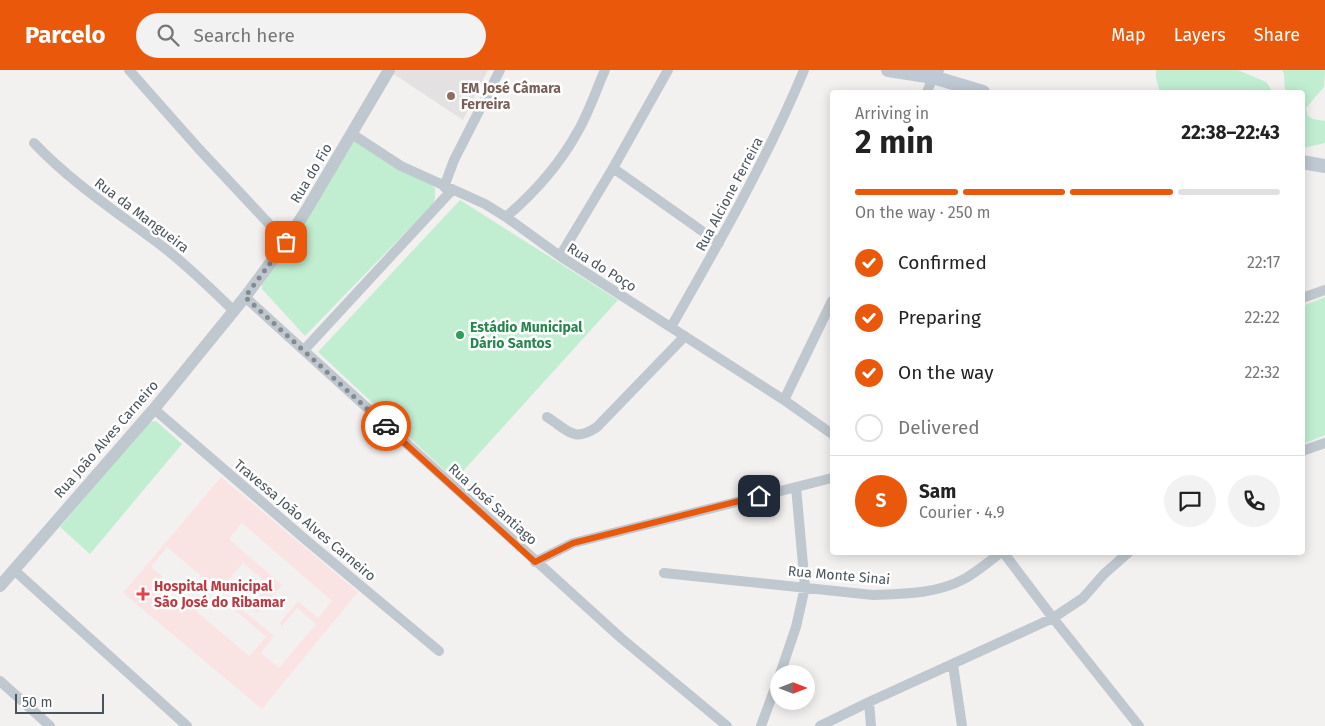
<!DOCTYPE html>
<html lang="en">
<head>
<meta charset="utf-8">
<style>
	:root { --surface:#fff; --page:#f2f2f2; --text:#222; --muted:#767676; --line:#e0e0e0; --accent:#ea580c }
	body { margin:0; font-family:"Fira Sans",sans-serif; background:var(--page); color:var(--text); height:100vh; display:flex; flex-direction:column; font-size:19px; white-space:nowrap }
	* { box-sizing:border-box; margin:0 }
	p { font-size:16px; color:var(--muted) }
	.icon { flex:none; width:28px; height:28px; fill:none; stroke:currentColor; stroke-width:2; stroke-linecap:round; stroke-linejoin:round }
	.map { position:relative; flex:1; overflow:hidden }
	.panel { position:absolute; left:830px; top:20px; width:475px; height:465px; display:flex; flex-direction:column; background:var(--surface); border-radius:5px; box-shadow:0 2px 12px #0003 }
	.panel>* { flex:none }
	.needle { width:32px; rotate:90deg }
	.controls { position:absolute; left:770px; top:595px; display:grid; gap:10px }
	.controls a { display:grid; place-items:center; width:45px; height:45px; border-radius:50%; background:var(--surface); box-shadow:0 2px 12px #0003; font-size:25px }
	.scale { position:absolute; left:15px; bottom:12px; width:89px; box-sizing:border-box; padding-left:5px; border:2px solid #49545d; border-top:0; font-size:14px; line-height:18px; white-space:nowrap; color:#49545d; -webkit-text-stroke:4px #fff; paint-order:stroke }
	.pin { position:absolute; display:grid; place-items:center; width:42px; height:42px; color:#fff; margin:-21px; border-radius:10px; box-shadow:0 2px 8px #0006 }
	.courier { position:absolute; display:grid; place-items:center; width:50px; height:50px; margin:-25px; border:4px solid #ea580c; border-radius:50%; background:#fff; color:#222; box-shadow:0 1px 6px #0007 }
	.summary em { font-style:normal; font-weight:700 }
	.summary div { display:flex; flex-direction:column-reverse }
	.summary { display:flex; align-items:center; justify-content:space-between; height:85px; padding:0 25px }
	h1 { font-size:32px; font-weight:700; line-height:38px }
	.bar { display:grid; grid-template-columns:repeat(4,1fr); gap:8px 5px; align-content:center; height:60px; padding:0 25px }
	.bar i { height:6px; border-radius:4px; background:var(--line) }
	.bar .on { background:var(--accent) }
	.bar p { grid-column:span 4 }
	.line { display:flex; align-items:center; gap:12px; padding:0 25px; border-top:1px solid var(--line) }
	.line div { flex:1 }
	.round { display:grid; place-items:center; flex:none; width:52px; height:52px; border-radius:26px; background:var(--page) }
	ol { padding:0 25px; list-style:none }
	li { display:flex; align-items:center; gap:15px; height:55px }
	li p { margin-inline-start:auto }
	li .icon { padding:5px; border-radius:50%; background:var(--accent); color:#fff; stroke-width:4 }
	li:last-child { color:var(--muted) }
	li i { width:28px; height:28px; border:2px solid var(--line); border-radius:50% }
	header { display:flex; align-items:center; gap:30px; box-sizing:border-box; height:70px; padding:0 25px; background:var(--accent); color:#fff }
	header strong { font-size:24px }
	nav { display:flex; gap:28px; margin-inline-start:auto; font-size:18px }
	.search { width:350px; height:45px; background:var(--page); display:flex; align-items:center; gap:12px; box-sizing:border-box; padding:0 18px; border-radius:28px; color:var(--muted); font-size:19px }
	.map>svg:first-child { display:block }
	.education { fill:#e4e1e2 }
	.medical { fill:#fae4e3; fill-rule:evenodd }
	.green { fill:#c1eed1 }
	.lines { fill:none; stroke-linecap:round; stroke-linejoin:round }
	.minor { stroke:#bfc8ce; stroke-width:10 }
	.tertiary { stroke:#bfc8ce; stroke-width:12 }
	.secondary { stroke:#bfc9d3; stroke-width:14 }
	.done { stroke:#848b90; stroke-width:5; stroke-dasharray:0 9 }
	.route { stroke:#ea580c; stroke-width:6 }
	.education-dot { fill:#8d6e63; stroke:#fff; stroke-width:2 }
	.leisure-dot { fill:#2e9e5b; stroke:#fff; stroke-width:2 }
	.health-dot { fill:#e0444e; stroke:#fff; stroke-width:2 }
	.labels { text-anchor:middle; stroke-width:5; stroke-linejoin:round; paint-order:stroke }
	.education-label { font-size:14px; font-weight:bold; fill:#785e54; stroke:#fff; text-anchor:start }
	.street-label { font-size:14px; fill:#49545d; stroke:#fff }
	.leisure-label { font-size:14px; font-weight:bold; fill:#27864d; stroke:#fff; text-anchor:start }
	.health-label { font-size:14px; font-weight:bold; fill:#be3a42; stroke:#fff; text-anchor:start }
</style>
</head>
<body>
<header>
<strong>Parcelo</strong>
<div class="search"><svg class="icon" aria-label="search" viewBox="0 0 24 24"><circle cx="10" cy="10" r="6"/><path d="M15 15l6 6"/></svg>Search here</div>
<nav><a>Map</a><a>Layers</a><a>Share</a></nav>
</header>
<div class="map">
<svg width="1325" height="656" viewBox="0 0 1325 656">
	<rect width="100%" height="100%" fill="#f3f0f0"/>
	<!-- education -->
	<path class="education" d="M394,0H488L463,50L392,3Z"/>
	<!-- medical -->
	<path class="medical" d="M221,407L358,522L262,639L123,523ZM242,453L332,531L318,548L298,531L280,553L282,556L297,538L316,554L279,598L261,583L274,566L238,536L235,540L266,567L249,586L182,529L176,536L155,518L163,507L151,497L167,477L219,521L243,493L269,515L255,532L246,525L242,530L258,543L282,515L229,469Z"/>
	<!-- green -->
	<path class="green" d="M1156,0H1238L1266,12L1271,19V22H1160L1156,8Z
		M1282,0H1325L1324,17L1306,38L1308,46L1313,49L1325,51V73L1303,78L1302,22H1285L1284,4Z
		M357,70L433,116L435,119V129L432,135L305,266L262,219V212L351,71Z
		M460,130L618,230L455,410L318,282Z
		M1325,227V365L1303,374V236Z
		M153,351L157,352L182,374L90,484L60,457L149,352Z"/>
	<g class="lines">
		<!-- minor -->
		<path class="minor" d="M129,0L199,79L286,172
			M927,22L933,7L939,0
			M352,64L401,96L485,134L506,147L560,186L784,330L832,364
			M34,73C72,113 118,143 162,176C188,196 210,218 233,240
			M613,98L719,173
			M444,117L454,90L500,0
			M506,147C534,123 560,94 578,61C589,42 596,20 605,0
			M560,186L613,98L668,0
			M245,227L621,568L727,656
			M1302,228L1325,220
			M671,257C719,173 767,89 804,0
			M304,280L452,120
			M784,330L832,231
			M154,339L306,470L439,581
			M547,347C568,360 573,373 597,357L685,266
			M1302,381L1325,373
			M1003,482L1053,548L1139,656
			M535,492L573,473L832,408
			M14,500L187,656
			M664,503L873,525C902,524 937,524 964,509C977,502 989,491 1002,482
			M953,595L962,656
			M780,604L796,557L805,517L796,417
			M0,611L50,656
			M869,632L871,656
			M761,656L779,607
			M820,656L869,632L1053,548L1083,528L1104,504L1129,482"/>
		<!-- tertiary -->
		<path class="tertiary" d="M0,516L154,339L245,227L286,172L307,139L389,0"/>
		<!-- secondary -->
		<path class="secondary" d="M888,0L933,7L983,22
			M1302,92L1325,96"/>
	</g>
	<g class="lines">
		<!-- done -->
		<path class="done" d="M286,172L245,227L386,356"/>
		<!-- route -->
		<path class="route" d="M386,356L535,492L573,473L759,426"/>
	</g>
	<!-- markers -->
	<circle class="education-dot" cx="451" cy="26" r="5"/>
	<circle class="leisure-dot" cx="460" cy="265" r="5"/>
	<path class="health-dot" d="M140.5 516.5h5v5h5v5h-5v5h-5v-5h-5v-5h5z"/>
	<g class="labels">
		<!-- education labels -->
		<g class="education-label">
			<text x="461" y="23">EM José Câmara<tspan x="461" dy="16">Ferreira</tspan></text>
		</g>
		<!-- street labels -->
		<g class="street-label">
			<text transform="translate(311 103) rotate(-59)" y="5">Rua do Fio</text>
			<text transform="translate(729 124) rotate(-62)" y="5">Rua Alcione Ferreira</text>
			<text transform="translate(142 145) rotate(37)" y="5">Rua da Mangueira</text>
			<text transform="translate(602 197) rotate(32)" y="5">Rua do Poço</text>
			<text transform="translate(106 369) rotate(-49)" y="5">Rua João Alves Carneiro</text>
			<text transform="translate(493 434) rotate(42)" y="5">Rua José Santiago</text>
			<text transform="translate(305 450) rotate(40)" y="5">Travessa João Alves Carneiro</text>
			<text transform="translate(839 505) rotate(5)" y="5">Rua Monte Sinai</text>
		</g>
		<!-- leisure labels -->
		<g class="leisure-label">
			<text x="470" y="262">Estádio Municipal<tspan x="470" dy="16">Dário Santos</tspan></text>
		</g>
		<!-- health labels -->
		<g class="health-label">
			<text x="154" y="521">Hospital Municipal<tspan x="154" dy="16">São José do Ribamar</tspan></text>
		</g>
	</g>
</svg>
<div class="controls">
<a><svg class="needle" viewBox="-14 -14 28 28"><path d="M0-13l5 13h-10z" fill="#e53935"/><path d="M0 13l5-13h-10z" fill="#767676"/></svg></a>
</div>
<div class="scale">50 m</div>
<div class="pin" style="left:286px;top:172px;background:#ea580c"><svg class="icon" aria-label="bag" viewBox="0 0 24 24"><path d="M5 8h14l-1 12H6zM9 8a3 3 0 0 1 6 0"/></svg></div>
<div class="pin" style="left:759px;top:426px;background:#1f2937"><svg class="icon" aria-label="home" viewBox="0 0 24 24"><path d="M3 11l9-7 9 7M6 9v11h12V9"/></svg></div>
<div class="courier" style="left:386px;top:356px"><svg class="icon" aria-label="car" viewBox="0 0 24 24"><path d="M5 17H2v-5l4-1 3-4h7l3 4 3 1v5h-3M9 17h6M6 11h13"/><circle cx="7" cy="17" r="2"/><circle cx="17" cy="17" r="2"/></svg></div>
<section class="panel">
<div class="summary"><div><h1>2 min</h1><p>Arriving in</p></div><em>22:38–22:43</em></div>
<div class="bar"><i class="on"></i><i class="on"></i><i class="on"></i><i></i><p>On the way · 250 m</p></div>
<ol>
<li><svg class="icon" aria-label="check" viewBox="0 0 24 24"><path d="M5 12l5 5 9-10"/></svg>Confirmed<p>22:17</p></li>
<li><svg class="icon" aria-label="check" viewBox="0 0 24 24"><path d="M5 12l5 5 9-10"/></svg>Preparing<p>22:22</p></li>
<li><svg class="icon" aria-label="check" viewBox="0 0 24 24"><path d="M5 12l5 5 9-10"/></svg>On the way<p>22:32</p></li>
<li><i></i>Delivered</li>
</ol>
<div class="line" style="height:90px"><b class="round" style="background:var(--accent);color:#fff">S</b><div><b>Sam</b><p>Courier · 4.9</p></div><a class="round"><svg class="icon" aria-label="chat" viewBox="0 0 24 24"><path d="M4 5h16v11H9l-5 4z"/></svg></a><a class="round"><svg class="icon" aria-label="phone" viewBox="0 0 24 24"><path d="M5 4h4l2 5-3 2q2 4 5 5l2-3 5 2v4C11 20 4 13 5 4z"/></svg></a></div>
</section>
</div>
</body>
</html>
